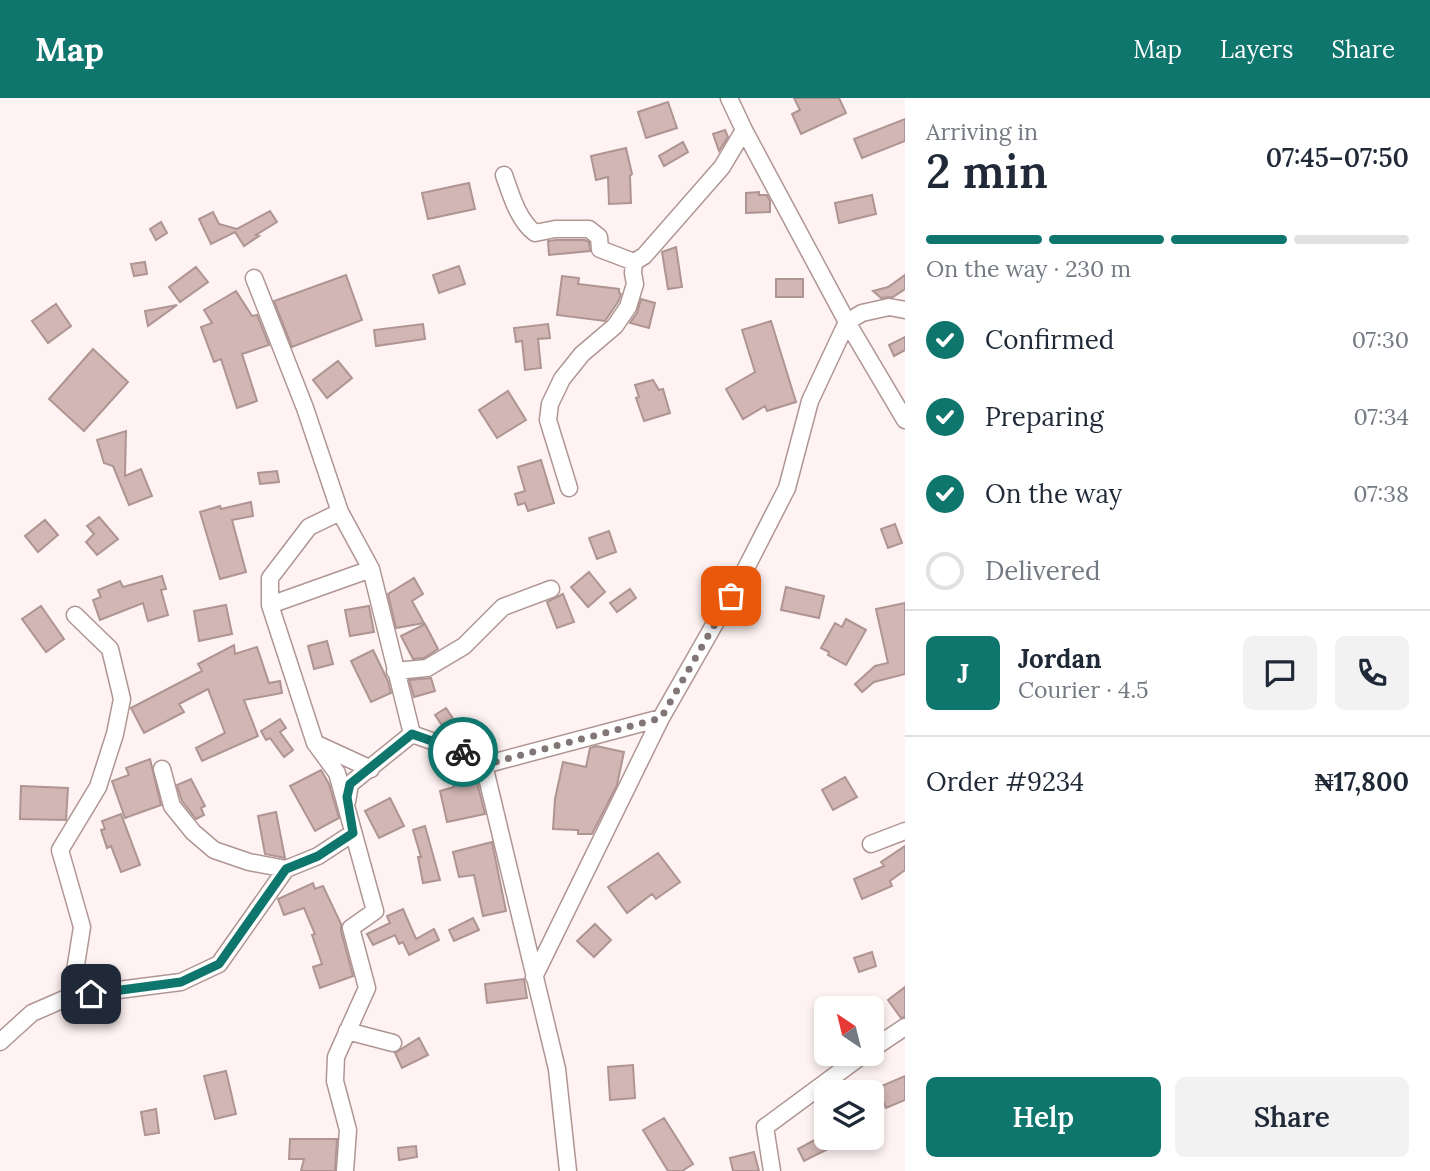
<!DOCTYPE html>
<html lang="en">
<head>
<meta charset="utf-8">
<style>
	:root { --surface:#fff; --page:#f2f2f3; --text:#1f2937; --muted:#747a83; --line:#e0e1e3; --accent:#0f766e }
	body { margin:0; font-family:Lora,serif; background:var(--page); color:var(--text); height:100vh; display:flex; flex-direction:column; font-size:26px; white-space:nowrap }
	* { box-sizing:border-box; margin:0 }
	p { font-size:23px; color:var(--muted) }
	.icon { flex:none; width:38px; height:38px; fill:none; stroke:currentColor; stroke-width:2; stroke-linecap:round; stroke-linejoin:round }
	.map { position:relative; flex:1; overflow:hidden }
	.panel { display:flex; flex-direction:column; background:var(--surface); width:525px }
	.panel>* { flex:none }
	.needle { width:46px; rotate:325deg }
	.fabs { position:absolute; left:814px; top:898px; display:grid; gap:14px }
	.fabs a { display:grid; place-items:center; width:70px; height:70px; border-radius:10px; background:var(--surface); box-shadow:0 4px 10px #0003; font-size:35px }
	.pin { position:absolute; display:grid; place-items:center; width:60px; height:60px; color:#fff; margin:-30px; border-radius:14px; box-shadow:0 4px 10px #0006 }
	.courier { position:absolute; display:grid; place-items:center; width:70px; height:70px; margin:-35px; border:5px solid #0f766e; border-radius:50%; background:#fff; color:#222; box-shadow:0 2px 9px #0007 }
	.headline em { font-style:normal; font-weight:600 }
	.headline div { display:flex; flex-direction:column-reverse }
	.headline { display:flex; align-items:center; justify-content:space-between; height:119px; padding:0 21px }
	h1 { font-size:46px; font-weight:600; line-height:52px }
	.bar { display:grid; grid-template-columns:repeat(4,1fr); gap:10px 7px; align-content:center; height:84px; padding:0 21px }
	.bar i { height:9px; border-radius:5px; background:var(--line) }
	.bar .on { background:var(--accent) }
	.bar p { grid-column:span 4 }
	.line { display:flex; align-items:center; gap:18px; padding:0 21px; border-top:2px solid var(--line) }
	.line div { flex:1 }
	.round { display:grid; place-items:center; flex:none; width:74px; height:74px; border-radius:10px; background:var(--page) }
	ol { padding:0 21px; list-style:none }
	li { display:flex; align-items:center; gap:21px; height:77px }
	li p { margin-inline-start:auto }
	li .icon { padding:7px; border-radius:50%; background:var(--accent); color:#fff; stroke-width:4 }
	li:last-child { color:var(--muted) }
	li i { width:38px; height:38px; border:4px solid var(--line); border-radius:50% }
	.button { display:flex; gap:14px; margin-top:auto; padding:14px 21px }
	.button a { flex:1; height:80px; border-radius:10px; background:var(--accent); color:#fff; font-size:28px; font-weight:600; line-height:80px; text-align:center }
	.button a+a { background:var(--page); color:var(--text) }
	header { display:flex; align-items:center; gap:42px; box-sizing:border-box; height:98px; padding:0 35px; background:var(--accent); color:#fff }
	header strong { font-size:33px }
	nav { display:flex; gap:38px; margin-inline-start:auto; font-size:24px }
	main { display:flex; flex:1; min-height:0 }
	.map>svg:first-child { display:block }
	.building { fill:#d1b6b3; stroke:#ae9492; stroke-width:2 }
	.lines { fill:none; stroke-linecap:round; stroke-linejoin:round }
	.minor-casing { stroke:#af9693; stroke-width:19 }
	.minor { stroke:#fff; stroke-width:16 }
	.done { stroke:#817675; stroke-width:7; stroke-dasharray:0 12.6 }
	.route { stroke:#0f766e; stroke-width:9 }
</style>
</head>
<body>
<header>
<strong>Map</strong>
<nav><a>Map</a><a>Layers</a><a>Share</a></nav>
</header>
<main>
<div class="map">
<svg width="905" height="1073" viewBox="0 0 905 1073">
	<rect width="100%" height="100%" fill="#fef3f2"/>
	<!-- building -->
	<path class="building" d="M794,0H839L846,15L801,36L792,16L800,12Z
		M668,4L677,30L646,40L638,14Z
		M905,21V43L862,60L854,41Z
		M725,32L728,39L719,53L713,36Z
		M683,44L688,54L664,68L659,58Z
		M626,50L632,76L630,78L631,105L609,106L608,79L596,82L591,58Z
		M469,85L475,111L428,121L422,95Z
		M759,94V97H767L770,103V114L746,115V95Z
		M872,97L876,116L839,125L835,105Z
		M270,113L277,124L256,137L259,138L244,148L235,134L211,146L199,121L213,114L219,126L237,131Z
		M161,124L167,135L156,142L150,131Z
		M556,142H585L589,144L590,153L549,157L548,143Z
		M676,149L682,189L668,191L662,154Z
		M145,164L147,176L134,178L131,166Z
		M459,168L465,186L439,195L433,177Z
		M196,169L208,184L180,204L169,189Z
		M346,177L362,222L292,249L274,203Z
		M905,177V191L893,199L881,200L873,193L888,189Z
		M562,178L579,180L578,186L619,191V195L621,196L618,204L605,223L557,217Z
		M776,181H803V199H776Z
		M236,193L252,218L257,217L269,247L242,256L257,303L237,310L221,261L214,264L201,229L212,225L204,212Z
		M641,201L655,205L649,230L630,225L637,215Z
		M56,206L71,228L48,245L32,223Z
		M177,207L148,228L145,213Z
		M771,223L796,304L767,313L765,308L743,321L726,291L755,274L742,232Z
		M423,226L425,241L376,248L374,232Z
		M548,226L550,240L538,241L541,270L525,272L522,243L516,244L514,230Z
		M905,239V252L894,258L889,247Z
		M93,251L128,284L84,333L49,301Z
		M338,263L352,280L327,300L313,282Z
		M653,282L659,292L663,291L670,315L644,323L636,300L639,299L635,287Z
		M508,293L526,322L497,340L479,312Z
		M126,333L125,378L141,371L152,398L129,407L113,368L104,365L97,342Z
		M541,362L554,405L528,413L525,405L518,407L515,396L525,393L518,369Z
		M277,373L279,384L260,386L258,375Z
		M251,404L253,418L232,422L246,474L220,481L200,414L220,408L221,411Z
		M99,419L118,441L97,457L86,444L94,436L87,428Z
		M45,422L58,437L38,454L25,438Z
		M895,426L902,445L888,450L881,431Z
		M609,433L616,454L597,461L589,440Z
		M589,474L605,494L588,509L571,489Z
		M162,478L166,491L161,492L168,517L148,523L143,505L100,522L93,502L101,499L98,492L120,483L123,489Z
		M414,480L423,496L412,503L424,525L396,530L388,496Z
		M786,489L824,498L819,520L781,512Z
		M630,491L636,500L617,514L610,505Z
		M563,496L574,524L557,530L547,504Z
		M905,505V576L874,584L862,594L855,586L875,568L888,565L876,511Z
		M226,507L232,536L199,543L194,513Z
		M41,508L64,541L46,554L22,521Z
		M369,508L374,534L350,538L345,512Z
		M846,521L866,532L846,567L828,557L829,554L821,550L835,525L842,529Z
		M425,526L438,551L424,560L413,561L401,538Z
		M327,543L333,566L314,571L308,548Z
		M234,547L235,556L257,549L269,585L280,583L282,595L244,602L258,638L202,663L196,650L225,635L208,591L179,606L184,614L144,635L131,610L202,573L198,566Z
		M373,552L388,583L391,595L371,604L351,563Z
		M431,580L435,593L414,599L409,582Z
		M446,610L454,622L443,629L435,617Z
		M280,621L286,630L280,634L293,652L284,659L270,640L266,642L261,633Z
		M596,648L624,654L617,687L592,736H578V732L553,731L555,701L563,664L586,669L590,650Z
		M150,661L161,707L125,720L112,683L129,677L126,670Z
		M463,670L469,686L477,684L485,716L447,724L440,693L454,689L449,676Z
		M321,672L329,686L339,720L315,733L290,688Z
		M845,679L857,699L833,712L822,692Z
		M191,681L205,708L201,710L204,717L196,721L182,703L177,687Z
		M21,688L68,690L66,722L20,721Z
		M390,700L404,728L379,740L365,713Z
		M276,714L285,760L265,756L258,718Z
		M121,716L140,767L121,774L111,748L107,750L101,732L105,731L102,723Z
		M425,728L440,782L423,785L418,759H421L413,732Z
		M492,744L506,813L483,818L474,777L459,779L453,754Z
		M905,748V772L890,783L892,788L862,801L854,781L884,768L881,764Z
		M658,755L680,784L656,801L652,796L627,815L608,789Z
		M313,785L315,791L323,788L341,826V833L353,878L320,890L313,869L322,866L312,837L315,836L304,810L284,817L278,801Z
		M403,811L416,841L434,831L439,842L409,857L403,844L399,846L395,837L373,847L367,836L390,825L387,818Z
		M473,820L479,832L454,843L449,832Z
		M595,826L611,842L594,859L577,843Z
		M872,854L876,868L859,874L854,860Z
		M524,881L527,900L487,905L485,886Z
		M905,889V919L901,920L888,902Z
		M419,940L428,957L402,970L395,955Z
		M633,967L635,1000L610,1002L608,969Z
		M226,973L236,1016L215,1021L204,978Z
		M905,978V1002L886,1010L877,990Z
		M156,1011L159,1035L145,1037L141,1014Z
		M664,1020L693,1066L682,1073H668L643,1032Z
		M824,1037L830,1050L804,1063L798,1051Z
		M290,1041H337L335,1073H301L304,1061H289Z
		M416,1048L417,1059L399,1062L398,1050Z
		M754,1054L759,1073H733L730,1060Z"/>
	<g class="lines">
		<defs>
			<path id="minor" d="M729,0L744,32L847,224L905,322
				M504,77C511,97 518,122 535,135L555,131H589L599,139L600,151L634,164
				M254,180L305,310L340,414L371,471L412,636
				M569,390L548,322L550,306L562,281L582,256L615,228L628,209L635,186L633,175L634,164L644,158L722,69L744,32
				M340,414L309,429L270,480V507L315,645L337,675L375,813L351,830L367,890L336,959L335,983L348,1032L345,1073
				M270,507L371,471
				M395,573L427,570L464,548L503,509L551,491
				M412,636L474,658L484,667L557,971L568,1073
				M319,647L371,671
				M484,667L661,620
				M162,671L172,708L193,734L214,752L249,764L286,771L318,758L353,735
				M347,704L350,686L412,636
				M871,746L905,733
				M534,879L661,620L742,478L787,390L810,303L847,224L862,215L889,209L905,212
				M71,898L82,829L60,752L98,689L115,636L122,601L110,551L75,517
				M347,933L393,945
				M0,944L32,915L71,898L181,884L219,866L286,771
				M872,951L905,929
				M772,1073L765,1029L864,956"/>
		</defs>
		<!-- minor casing -->
		<use href="#minor" class="minor-casing"/>
		<!-- minor -->
		<use href="#minor" class="minor"/>
	</g>
	<g class="lines">
		<!-- done -->
		<path class="done" d="M463,654L474,658L484,667L661,620L731,498"/>
		<!-- route -->
		<path class="route" d="M91,896L181,884L219,866L286,771L318,758L353,735L347,699L350,686L412,636L463,654"/>
	</g>
</svg>
<div class="fabs">
<a><svg class="needle" viewBox="-14 -14 28 28"><path d="M0-13l5 13h-10z" fill="#e53935"/><path d="M0 13l5-13h-10z" fill="#747a83"/></svg></a>
<a><svg class="icon" aria-label="layers" viewBox="0 0 24 24"><path d="M12 4l9 5-9 5-9-5zM3 14l9 5 9-5"/></svg></a>
</div>
<div class="pin" style="left:731px;top:498px;background:#ea580c"><svg class="icon" aria-label="bag" viewBox="0 0 24 24"><path d="M5 8h14l-1 12H6zM9 8a3 3 0 0 1 6 0"/></svg></div>
<div class="pin" style="left:91px;top:896px;background:#1f2937"><svg class="icon" aria-label="home" viewBox="0 0 24 24"><path d="M3 11l9-7 9 7M6 9v11h12V9"/></svg></div>
<div class="courier" style="left:463px;top:654px"><svg class="icon" aria-label="bike" viewBox="0 0 24 24"><circle cx="6" cy="16" r="4"/><circle cx="18" cy="16" r="4"/><path d="M6 16l4-8h5l3 8M10 8l3 8H6M13 5h3"/></svg></div>
</div>
<section class="panel">
<div class="headline"><div><h1>2 min</h1><p>Arriving in</p></div><em>07:45–07:50</em></div>
<div class="bar"><i class="on"></i><i class="on"></i><i class="on"></i><i></i><p>On the way · 230 m</p></div>
<ol>
<li><svg class="icon" aria-label="check" viewBox="0 0 24 24"><path d="M5 12l5 5 9-10"/></svg>Confirmed<p>07:30</p></li>
<li><svg class="icon" aria-label="check" viewBox="0 0 24 24"><path d="M5 12l5 5 9-10"/></svg>Preparing<p>07:34</p></li>
<li><svg class="icon" aria-label="check" viewBox="0 0 24 24"><path d="M5 12l5 5 9-10"/></svg>On the way<p>07:38</p></li>
<li><i></i>Delivered</li>
</ol>
<div class="line" style="height:126px"><b class="round" style="background:var(--accent);color:#fff">J</b><div><b>Jordan</b><p>Courier · 4.5</p></div><a class="round"><svg class="icon" aria-label="chat" viewBox="0 0 24 24"><path d="M4 5h16v11H9l-5 4z"/></svg></a><a class="round"><svg class="icon" aria-label="phone" viewBox="0 0 24 24"><path d="M5 4h4l2 5-3 2q2 4 5 5l2-3 5 2v4C11 20 4 13 5 4z"/></svg></a></div>
<div class="line" style="height:91px"><div>Order #9234</div><b>₦17,800</b></div>
<div class="button"><a>Help</a><a>Share</a></div>
</section>
</main>
</body>
</html>
